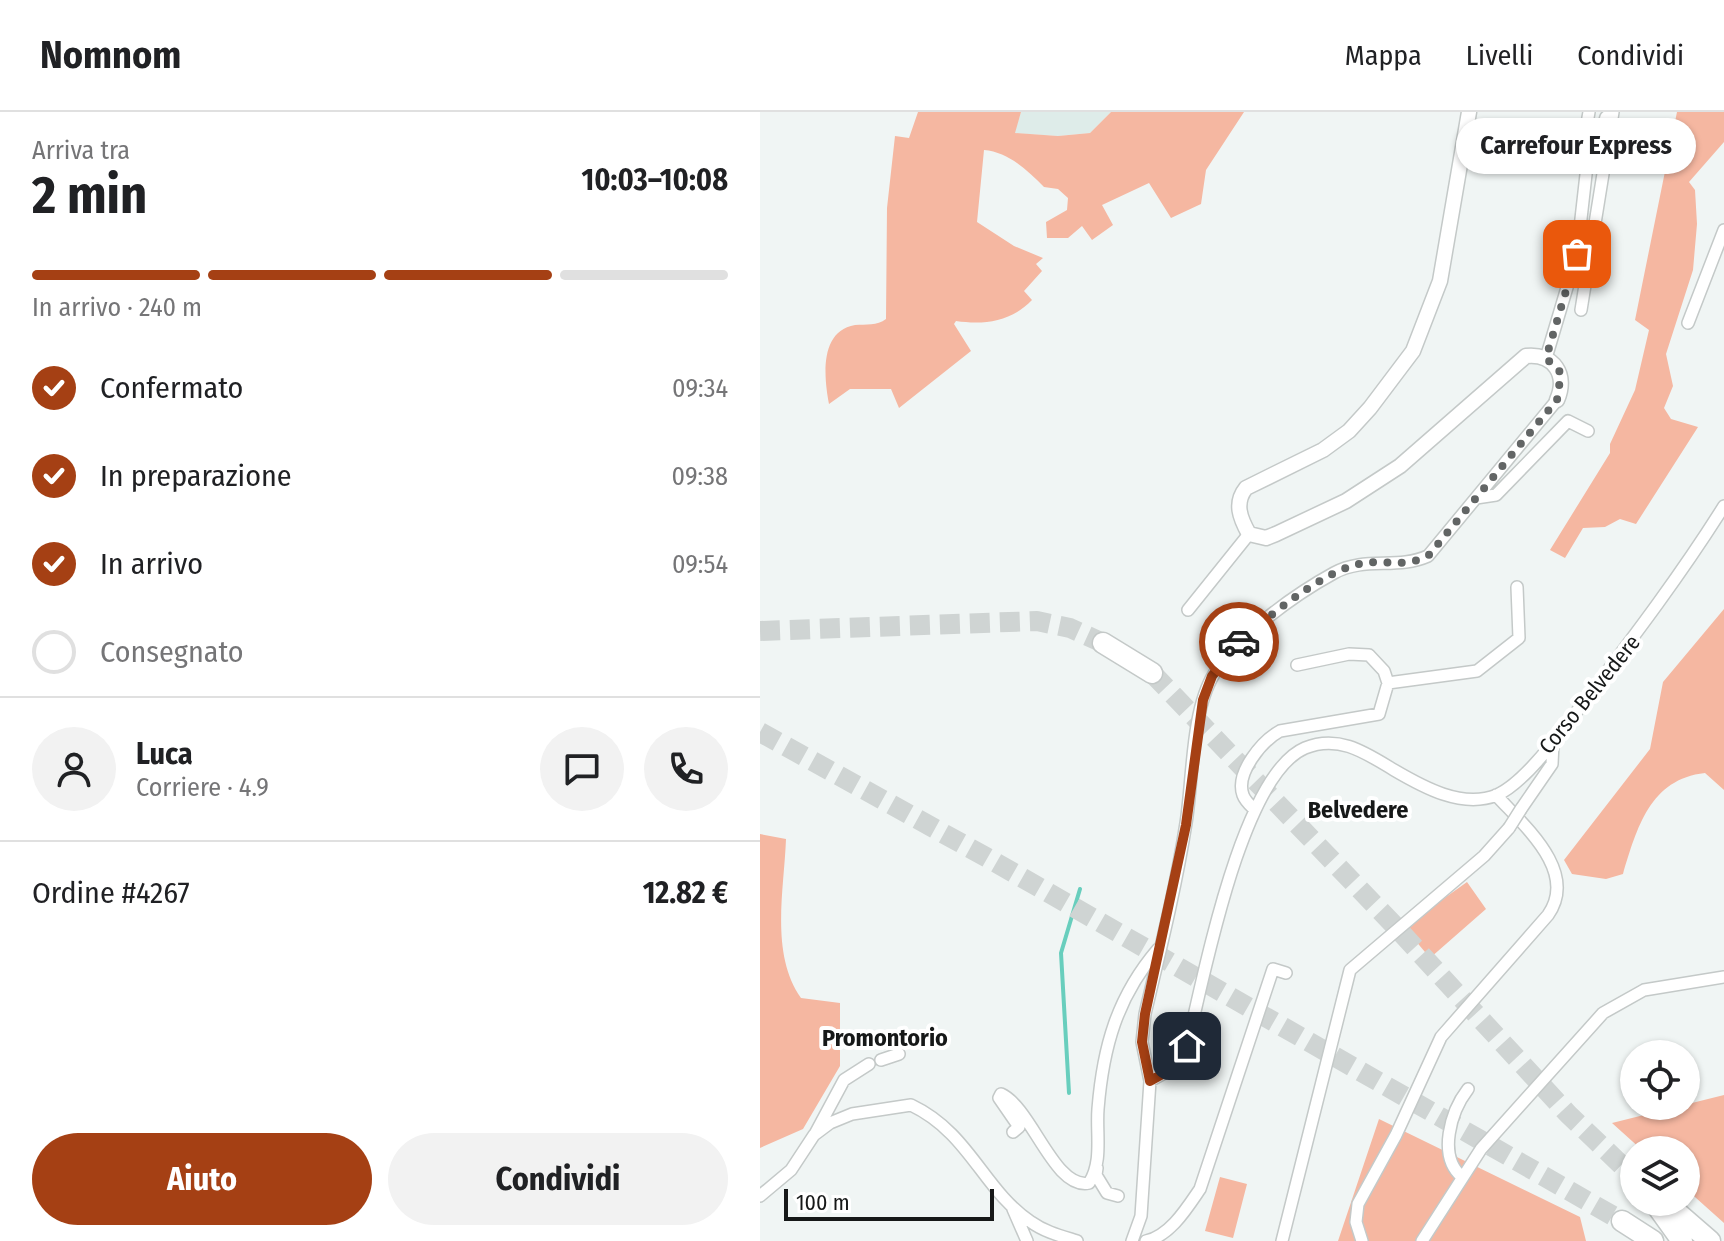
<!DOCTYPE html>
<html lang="it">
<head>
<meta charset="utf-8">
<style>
	:root { --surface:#fff; --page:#f2f2f2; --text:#202124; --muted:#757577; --line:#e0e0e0; --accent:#a54014 }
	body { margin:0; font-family:"Fira Sans Condensed",sans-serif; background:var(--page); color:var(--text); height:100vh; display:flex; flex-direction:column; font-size:30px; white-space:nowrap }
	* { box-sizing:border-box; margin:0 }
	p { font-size:26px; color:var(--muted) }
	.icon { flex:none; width:44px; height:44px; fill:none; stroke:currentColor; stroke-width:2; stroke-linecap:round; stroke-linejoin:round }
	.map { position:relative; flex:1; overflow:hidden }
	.sheet { display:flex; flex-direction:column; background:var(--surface); width:760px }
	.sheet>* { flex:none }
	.controls { position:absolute; left:860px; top:928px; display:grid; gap:16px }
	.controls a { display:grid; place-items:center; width:80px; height:80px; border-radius:50%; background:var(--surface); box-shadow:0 2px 6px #0004; font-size:40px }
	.scale { position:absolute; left:24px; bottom:20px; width:210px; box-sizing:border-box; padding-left:8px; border:4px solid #161818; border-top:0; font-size:22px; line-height:28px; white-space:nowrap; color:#161818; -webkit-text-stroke:6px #fff; paint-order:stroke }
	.pin { position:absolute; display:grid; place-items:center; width:68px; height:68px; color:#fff; margin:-34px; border-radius:16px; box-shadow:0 4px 12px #0006 }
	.courier { position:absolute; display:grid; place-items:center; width:80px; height:80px; margin:-40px; border:6px solid #a54014; border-radius:50%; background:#fff; color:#222; box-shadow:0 2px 10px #0007 }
	.bubble { position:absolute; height:56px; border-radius:28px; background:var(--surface); box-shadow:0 2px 6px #0004; font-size:26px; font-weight:700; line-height:56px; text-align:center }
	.headline em { font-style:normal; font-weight:700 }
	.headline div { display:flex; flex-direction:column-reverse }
	.headline { display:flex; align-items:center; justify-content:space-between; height:136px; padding:0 32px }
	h1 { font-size:52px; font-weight:700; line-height:60px }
	.bar { display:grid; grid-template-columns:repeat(4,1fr); gap:12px 8px; align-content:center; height:96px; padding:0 32px }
	.bar i { height:10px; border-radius:6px; background:var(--line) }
	.bar .current { background:var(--accent) }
	.bar p { grid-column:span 4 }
	.line { display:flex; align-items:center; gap:20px; padding:0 32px; border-top:2px solid var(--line) }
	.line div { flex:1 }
	.round { display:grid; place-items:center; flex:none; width:84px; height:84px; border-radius:42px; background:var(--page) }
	ol { padding:0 32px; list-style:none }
	li { display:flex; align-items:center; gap:24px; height:88px }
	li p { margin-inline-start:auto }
	li .icon { padding:8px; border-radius:50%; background:var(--accent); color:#fff; stroke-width:4 }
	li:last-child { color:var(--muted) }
	li i { width:44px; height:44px; border:4px solid var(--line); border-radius:50% }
	.cta { display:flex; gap:16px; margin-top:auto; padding:16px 32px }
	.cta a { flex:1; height:92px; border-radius:48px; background:var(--accent); color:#fff; font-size:32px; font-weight:700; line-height:92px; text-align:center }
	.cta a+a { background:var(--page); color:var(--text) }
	header { display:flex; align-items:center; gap:48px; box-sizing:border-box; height:112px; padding:0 40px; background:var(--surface); border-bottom:2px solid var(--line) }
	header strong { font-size:38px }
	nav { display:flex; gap:44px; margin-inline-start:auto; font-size:28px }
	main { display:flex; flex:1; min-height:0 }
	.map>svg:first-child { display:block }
	.built { fill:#deece9 }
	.green { fill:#f5b7a1 }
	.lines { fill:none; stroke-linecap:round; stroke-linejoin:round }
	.stream { stroke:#68cebd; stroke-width:4 }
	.motorway-tunnel { stroke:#cfd4d3; stroke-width:20; stroke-dasharray:20 10; stroke-linecap:butt }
	.minor-casing { stroke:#c4c9c8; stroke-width:14 }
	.tertiary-casing { stroke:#c4c9c8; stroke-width:17 }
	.motorway-casing { stroke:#c4c9c8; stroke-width:23 }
	.minor { stroke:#fff; stroke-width:11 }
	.tertiary { stroke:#fff; stroke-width:14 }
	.motorway { stroke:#fff; stroke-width:20 }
	.minor-bridge-casing { stroke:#c4c9c8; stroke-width:14; stroke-linecap:butt }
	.minor-bridge { stroke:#fff; stroke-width:11 }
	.done { stroke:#626565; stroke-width:8; stroke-dasharray:0 14.4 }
	.route { stroke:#a54014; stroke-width:10 }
	.labels { text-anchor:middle; stroke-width:8; stroke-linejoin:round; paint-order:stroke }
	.street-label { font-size:22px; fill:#161818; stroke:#fff }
	.neighbourhood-label { font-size:24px; font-weight:bold; fill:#161818; stroke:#fff }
</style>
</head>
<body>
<header>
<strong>Nomnom</strong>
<nav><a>Mappa</a><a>Livelli</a><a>Condividi</a></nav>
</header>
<main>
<section class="sheet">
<div class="headline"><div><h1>2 min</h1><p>Arriva tra</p></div><em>10:03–10:08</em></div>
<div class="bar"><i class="current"></i><i class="current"></i><i class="current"></i><i></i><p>In arrivo · 240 m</p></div>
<ol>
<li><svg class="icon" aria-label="check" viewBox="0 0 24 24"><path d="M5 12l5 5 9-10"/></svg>Confermato<p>09:34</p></li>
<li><svg class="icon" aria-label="check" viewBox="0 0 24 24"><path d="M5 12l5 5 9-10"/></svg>In preparazione<p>09:38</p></li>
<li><svg class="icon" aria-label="check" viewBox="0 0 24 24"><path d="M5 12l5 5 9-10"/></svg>In arrivo<p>09:54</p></li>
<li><i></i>Consegnato</li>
</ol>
<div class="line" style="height:144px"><a class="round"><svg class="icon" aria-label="person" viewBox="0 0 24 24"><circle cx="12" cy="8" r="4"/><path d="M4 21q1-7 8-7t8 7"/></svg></a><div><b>Luca</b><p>Corriere · 4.9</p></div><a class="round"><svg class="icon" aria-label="chat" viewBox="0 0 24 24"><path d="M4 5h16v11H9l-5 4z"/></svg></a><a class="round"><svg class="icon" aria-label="phone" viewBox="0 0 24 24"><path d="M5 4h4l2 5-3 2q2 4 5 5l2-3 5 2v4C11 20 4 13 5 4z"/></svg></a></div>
<div class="line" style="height:104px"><div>Ordine #4267</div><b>12.82 €</b></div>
<div class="cta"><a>Aiuto</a><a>Condividi</a></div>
</section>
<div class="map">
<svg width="964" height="1129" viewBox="0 0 964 1129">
	<rect width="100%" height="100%" fill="#f0f5f4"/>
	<!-- built -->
	<path class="built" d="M261,0H351L330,21L298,24L254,21Z"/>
	<!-- green -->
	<path class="green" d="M158,0H261L255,21L298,24L330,21L351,0H484L446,58L441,92L411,106L389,71L342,93L353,113L332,128L322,114L308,126H287L286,110L307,98L308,86L298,77L284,75C268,59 249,40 224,38L217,110L254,134L283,146L276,152L282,159L264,179L272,188C251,210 224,213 196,209L194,212L211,239L139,296L131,277H90L69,292C64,266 59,219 95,213C106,212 117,214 126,207L127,96L135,24L149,26Z
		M917,0H964V30L929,70L935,78L937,112L933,158L906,242L913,274L904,296L911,307L938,315L876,412L860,407L845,415L823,416L805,446L790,438L850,341V332L875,278L889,218L875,208Z
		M964,497V678L945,661C890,667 877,716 863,762L846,767L812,762L804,748L890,637L903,570Z
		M0,722L26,727C24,779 10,842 41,886L80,891V954L43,1017L0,1036Z
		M707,770L726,797L670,846L644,815Z
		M964,983V1111L926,1077V1038H882L852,1011Z
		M619,1007L820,1105L826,1129H578Z
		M460,1065L487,1072L473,1126L445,1119Z"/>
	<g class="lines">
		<!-- stream -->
		<path class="stream" d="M309,981L301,841L320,777"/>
		<!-- motorway-tunnel -->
		<path class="motorway-tunnel" d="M0,519L277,509L310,516L343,531
			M392,561L633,812L808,1002L874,1065
			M0,620L226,745L862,1109"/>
		<defs>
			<path id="minor" d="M829,47L836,40L846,5
				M821,198L853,0
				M928,211L964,118
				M786,246L817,142L829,36L826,17L829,0
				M716,386L736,383L808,309L828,319
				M428,498L489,422
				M537,553L589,542L609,543L624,559L628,571
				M761,697L792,652L793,631
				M495,698C491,694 485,689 483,683C475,661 502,629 520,619L619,602L628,571L717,559L759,526L757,475
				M121,948L139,942
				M390,969L408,959L427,934C443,869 481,663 545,636C579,622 606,641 634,658C663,675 702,697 737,683C768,669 806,613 827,586C875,523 922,461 964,394
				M253,1020L259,1015L239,986L241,982C272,996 294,1078 329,1071C343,1050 336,1021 338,997C343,935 357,885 398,837
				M55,1022L84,968L109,952
				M337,1056L336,1063L347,1081L358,1084
				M702,1065C677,1044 691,999 708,977
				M0,1084L31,1058L54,1023L70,1011L92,1002L151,993C210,1021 223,1078 271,1110C285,1120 301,1124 317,1129
				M253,1097L267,1129
				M372,1129L381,1104L390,969L382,930L385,902C400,839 416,775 426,711C433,668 431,599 454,562C478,523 534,483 574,461C605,444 637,458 668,444L797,288
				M386,1129C410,1124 427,1096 440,1077L513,857L526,861
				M522,1129L590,858L724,744L749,716
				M602,1129L596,1110L598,1092L636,1023L681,925L788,803C819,759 763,713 736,683
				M662,1129L721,1037L843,901L884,878L964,865"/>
			<path id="tertiary" d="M709,0L680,169L653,239L610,296L589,319L563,338L486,376C474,391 480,406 489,422L506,426L516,422L586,389L640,354L766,244C794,241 808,263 797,288"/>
			<path id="motorway" d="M343,531L392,561
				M894,1090L922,1129
				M905,1090L950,1129
				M862,1109L893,1129"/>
		</defs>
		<!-- minor casing -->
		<use href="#minor" class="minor-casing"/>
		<!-- tertiary casing -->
		<use href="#tertiary" class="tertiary-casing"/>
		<!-- motorway casing -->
		<use href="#motorway" class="motorway-casing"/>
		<!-- minor -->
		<use href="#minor" class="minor"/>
		<!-- tertiary -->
		<use href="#tertiary" class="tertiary"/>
		<!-- motorway -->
		<use href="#motorway" class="motorway"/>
		<defs>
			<path id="minor-bridge" d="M749,716L761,697"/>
		</defs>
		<!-- minor-bridge casing -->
		<use href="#minor-bridge" class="minor-bridge-casing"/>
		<!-- minor-bridge -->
		<use href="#minor-bridge" class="minor-bridge"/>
	</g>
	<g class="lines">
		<!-- done -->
		<path class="done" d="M479,530C509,504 557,464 595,453C622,445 637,458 668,444L797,288L801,261L786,246L817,142"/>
		<!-- route -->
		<path class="route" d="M427,934L408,959L390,969L382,930L385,902L426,713L443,588L452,564L479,530"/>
	</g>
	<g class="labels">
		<!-- street labels -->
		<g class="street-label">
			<text transform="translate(829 582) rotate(-51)" y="8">Corso Belvedere</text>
		</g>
		<!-- neighbourhood labels -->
		<g class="neighbourhood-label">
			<text x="598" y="706">Belvedere</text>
			<text x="125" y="934">Promontorio</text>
		</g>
	</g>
</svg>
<div class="controls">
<a><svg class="icon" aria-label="locate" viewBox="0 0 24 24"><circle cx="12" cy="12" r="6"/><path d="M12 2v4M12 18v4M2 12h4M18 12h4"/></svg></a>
<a><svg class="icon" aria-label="layers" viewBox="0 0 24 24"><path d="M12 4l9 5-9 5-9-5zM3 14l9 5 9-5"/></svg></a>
</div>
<div class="scale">100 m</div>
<div class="pin" style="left:817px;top:142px;background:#ea580c"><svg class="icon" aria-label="bag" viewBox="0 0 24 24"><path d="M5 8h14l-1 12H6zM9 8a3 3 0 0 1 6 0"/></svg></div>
<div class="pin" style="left:427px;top:934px;background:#1f2937"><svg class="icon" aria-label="home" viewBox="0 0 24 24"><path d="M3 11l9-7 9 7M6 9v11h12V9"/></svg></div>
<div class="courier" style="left:479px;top:530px"><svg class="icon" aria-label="car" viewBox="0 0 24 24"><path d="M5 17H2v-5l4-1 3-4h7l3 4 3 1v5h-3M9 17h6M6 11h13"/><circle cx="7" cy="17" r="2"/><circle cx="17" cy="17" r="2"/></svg></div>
<div class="bubble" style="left:696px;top:6px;width:240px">Carrefour Express</div>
</div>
</main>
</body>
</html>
